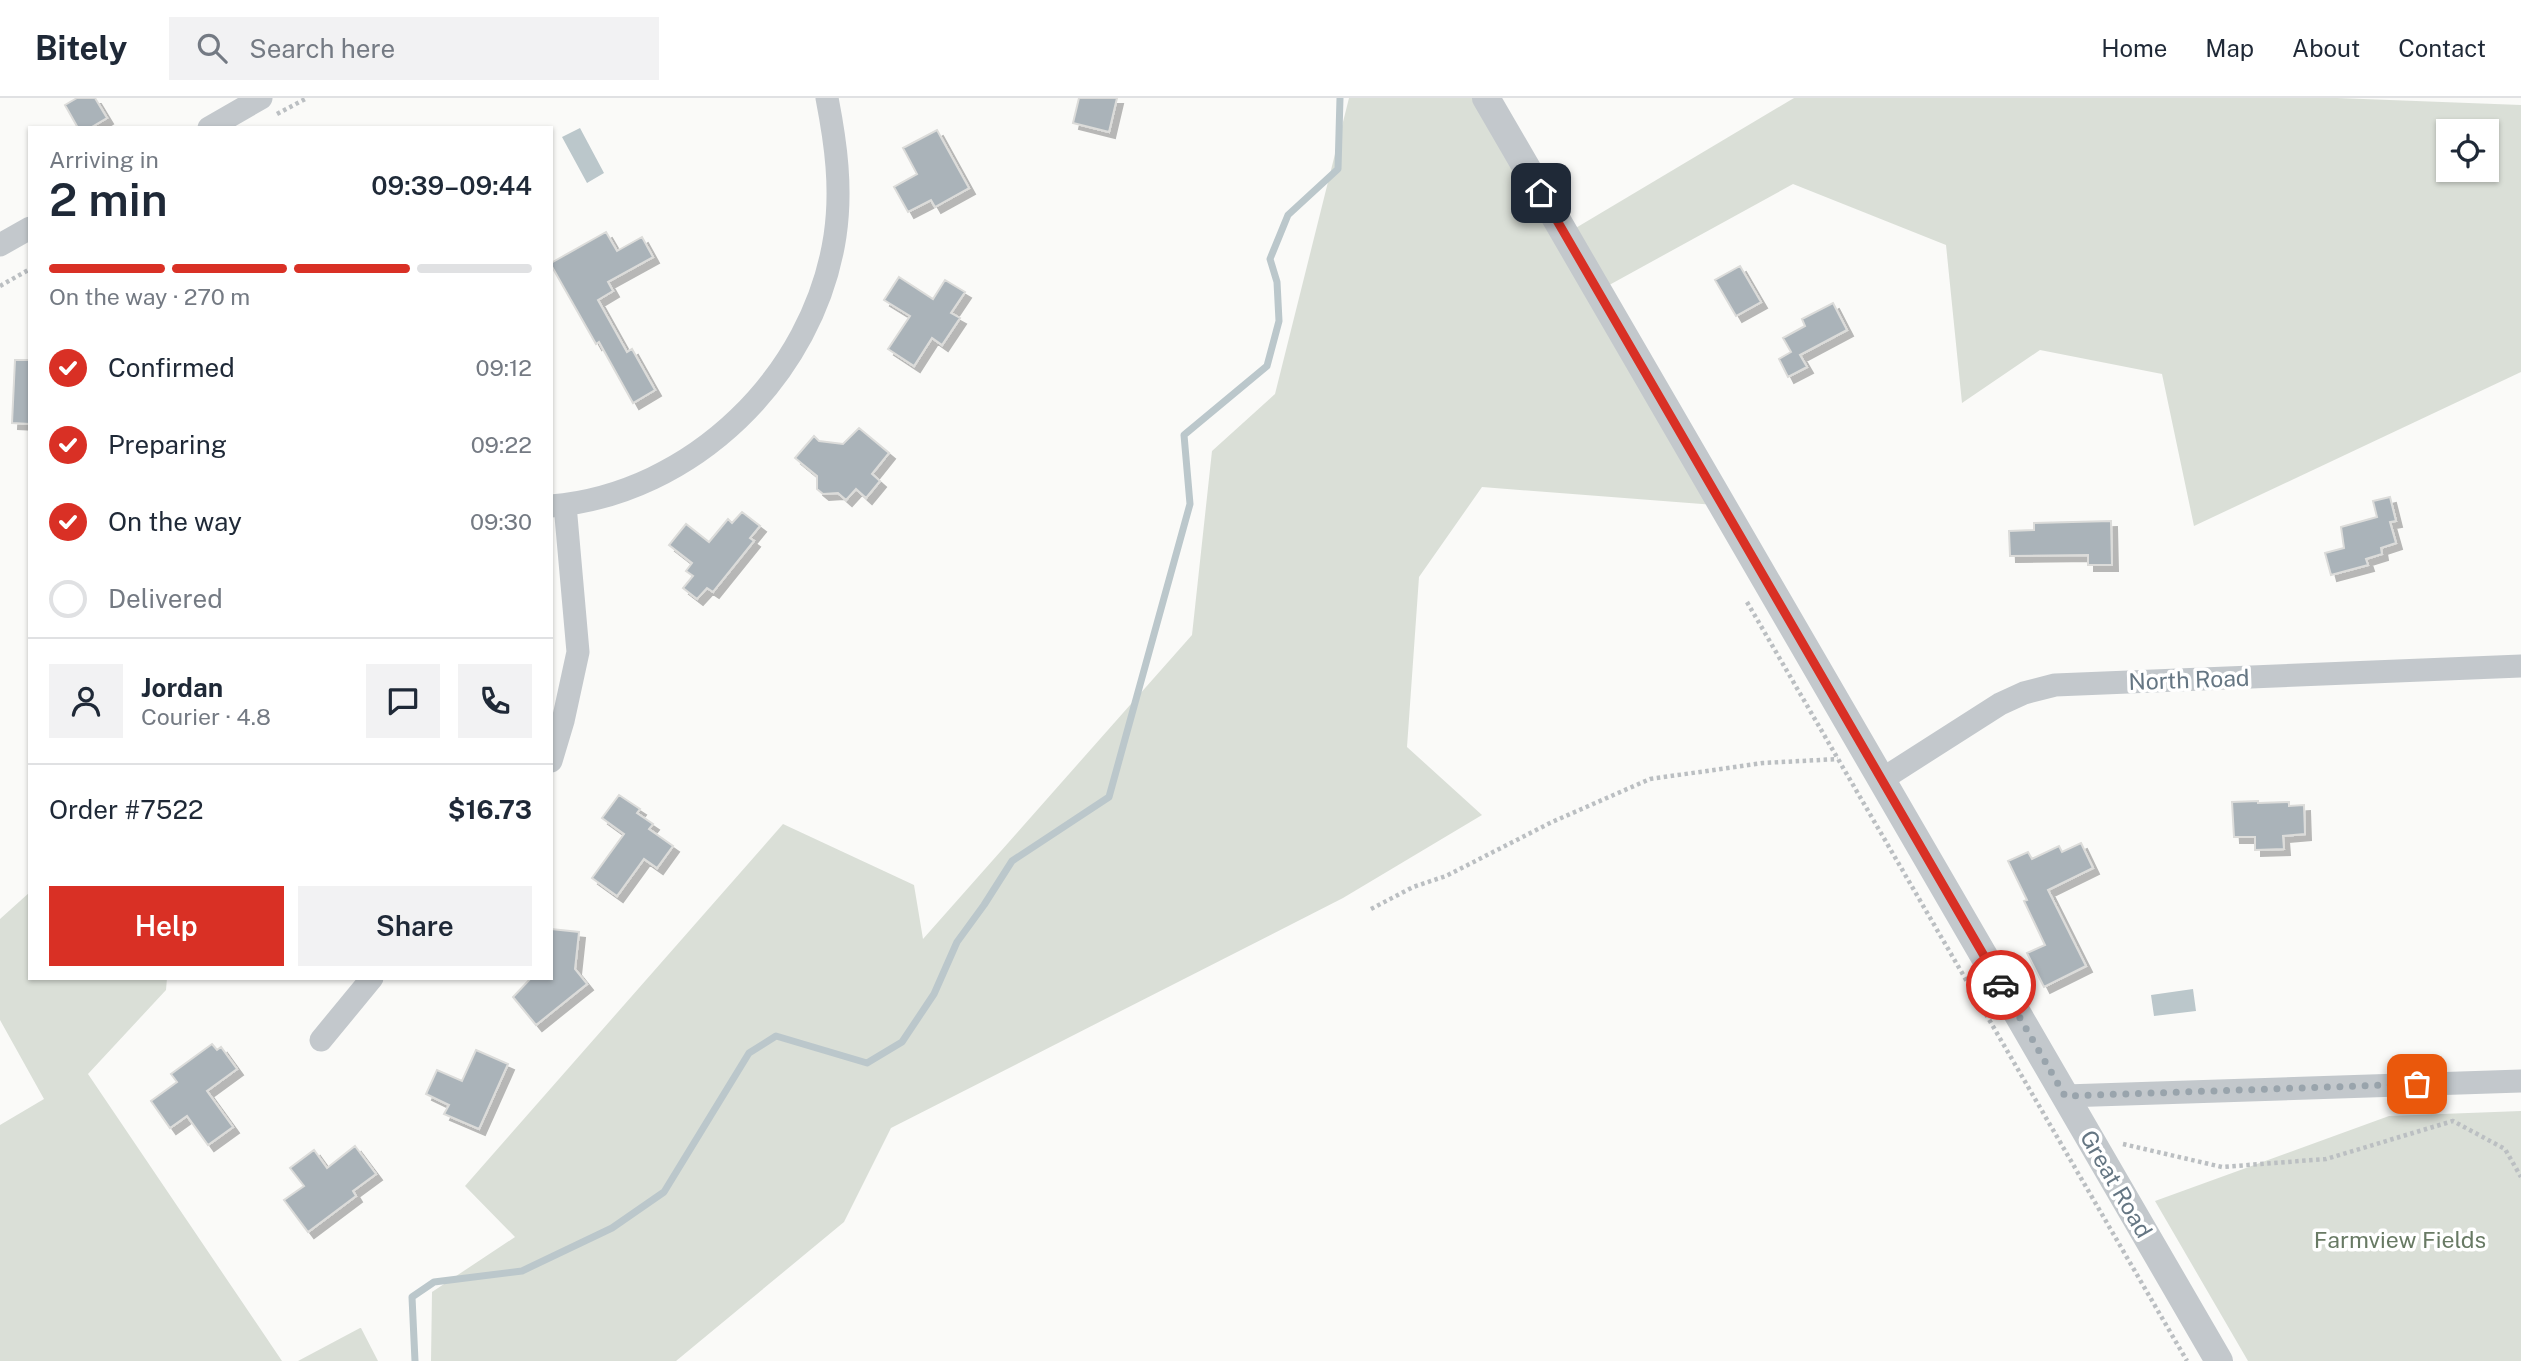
<!DOCTYPE html>
<html lang="en">
<head>
<meta charset="utf-8">
<style>
	:root { --surface:#fff; --page:#f2f2f3; --text:#1f2937; --muted:#747a83; --line:#e0e1e3; --accent:#d93025 }
	body { margin:0; font-family:"Public Sans",sans-serif; background:var(--page); color:var(--text); height:100vh; display:flex; flex-direction:column; font-size:26px; white-space:nowrap }
	* { box-sizing:border-box; margin:0 }
	p { font-size:23px; color:var(--muted) }
	.icon { flex:none; width:38px; height:38px; fill:none; stroke:currentColor; stroke-width:2; stroke-linecap:round; stroke-linejoin:round }
	.map { position:relative; flex:1; overflow:hidden }
	.panel { position:absolute; left:28px; top:28px; width:525px; height:854px; display:flex; flex-direction:column; background:var(--surface); border-radius:0px; box-shadow:0 2px 5px #0004 }
	.panel>* { flex:none }
	.buttons { position:absolute; left:2436px; top:21px; display:grid; gap:14px }
	.buttons a { display:grid; place-items:center; width:63px; height:63px; border-radius:0px; background:var(--surface); box-shadow:0 2px 5px #0004; font-size:35px }
	.pin { position:absolute; display:grid; place-items:center; width:60px; height:60px; color:#fff; margin:-30px; border-radius:14px; box-shadow:0 4px 10px #0006 }
	.courier { position:absolute; display:grid; place-items:center; width:70px; height:70px; margin:-35px; border:5px solid #d93025; border-radius:50%; background:#fff; color:#222; box-shadow:0 2px 9px #0007 }
	.overview em { font-style:normal; font-weight:600 }
	.overview div { display:flex; flex-direction:column-reverse }
	.overview { display:flex; align-items:center; justify-content:space-between; height:119px; padding:0 21px }
	h1 { font-size:46px; font-weight:600; line-height:52px }
	.bar { display:grid; grid-template-columns:repeat(4,1fr); gap:10px 7px; align-content:center; height:84px; padding:0 21px }
	.bar i { height:9px; border-radius:5px; background:var(--line) }
	.bar .on { background:var(--accent) }
	.bar p { grid-column:span 4 }
	.line { display:flex; align-items:center; gap:18px; padding:0 21px; border-top:2px solid var(--line) }
	.line div { flex:1 }
	.round { display:grid; place-items:center; flex:none; width:74px; height:74px; border-radius:0px; background:var(--page) }
	ol { padding:0 21px; list-style:none }
	li { display:flex; align-items:center; gap:21px; height:77px }
	li p { margin-inline-start:auto }
	li .icon { padding:7px; border-radius:50%; background:var(--accent); color:#fff; stroke-width:4 }
	li:last-child { color:var(--muted) }
	li i { width:38px; height:38px; border:4px solid var(--line); border-radius:50% }
	.action { display:flex; gap:14px; margin-top:auto; padding:14px 21px }
	.action a { flex:1; height:80px; border-radius:0px; background:var(--accent); color:#fff; font-size:28px; font-weight:600; line-height:80px; text-align:center }
	.action a+a { background:var(--page); color:var(--text) }
	header { display:flex; align-items:center; gap:42px; box-sizing:border-box; height:98px; padding:0 35px; background:var(--surface); border-bottom:2px solid var(--line) }
	header strong { font-size:33px }
	nav { display:flex; gap:38px; margin-inline-start:auto; font-size:24px }
	.search { width:490px; height:63px; background:var(--page); display:flex; align-items:center; gap:18px; box-sizing:border-box; padding:0 24px; border-radius:0px; color:var(--muted); font-size:26px }
	.map>svg:first-child { display:block }
	.green { fill:#dadfd7; fill-rule:evenodd }
	.water { fill:#bbc7cb }
	.lines { fill:none; stroke-linecap:round; stroke-linejoin:round }
	.stream { stroke:#bbc7cb; stroke-width:7 }
	.building { fill:#aab3b9; stroke:#dcdcda; stroke-width:2; filter:url(#shadow) }
	.path { stroke:#bbbfc2; stroke-width:4.5; stroke-dasharray:3.5 3.5; stroke-linecap:butt }
	.minor { stroke:#c3c8cc; stroke-width:23 }
	.tertiary { stroke:#c3c8cc; stroke-width:28 }
	.done { stroke:#99a4ac; stroke-width:7; stroke-dasharray:0 12.6 }
	.route { stroke:#d93025; stroke-width:9 }
	.labels { text-anchor:middle; stroke-width:7; stroke-linejoin:round; paint-order:stroke }
	.street-label { font-size:23px; fill:#657683; stroke:#fff }
	.park-label { font-size:23px; fill:#687a64; stroke:#fff }
</style>
</head>
<body>
<header>
<strong>Bitely</strong>
<div class="search"><svg class="icon" aria-label="search" viewBox="0 0 24 24"><circle cx="10" cy="10" r="6"/><path d="M15 15l6 6"/></svg>Search here</div>
<nav><a>Home</a><a>Map</a><a>About</a><a>Contact</a></nav>
</header>
<div class="map">
<svg width="2521" height="1263" viewBox="0 0 2521 1263">
	<defs>
		<filter id="shadow"><feDropShadow dx="6" dy="6" stdDeviation="0" flood-color="#0004"/></filter>
	</defs>
	<rect width="100%" height="100%" fill="#fafaf8"/>
	<!-- green -->
	<path class="green" d="M1349,0H1477L1569,134L1794,0H2337L2521,7V274L2194,428L2162,276L2040,252L1962,305L1946,147L1793,86L1602,191L1728,408L1482,389L1419,479L1407,649L1482,717L1343,800L891,1030L844,1124L676,1263H431L432,1194L515,1139L465,1088L783,726L914,787L923,841L1192,537L1212,353L1275,296ZM2448,33H2487V72H2448Z
		M30,794V880H167L166,892L88,976L282,1263H0V1027L44,1001L0,922V821Z
		M2521,1013V1263H2248L2155,1103L2389,1018Z
		M361,1230L378,1263H298L360,1230Z"/>
	<!-- water -->
	<path class="water" d="M580,30L604,75L587,85L562,39Z
		M2193,891L2196,913L2154,918L2151,897Z"/>
	<g class="lines">
		<!-- stream -->
		<path class="stream" d="M415,1263L412,1199L434,1184L522,1173L612,1130L664,1094L749,955L776,938L867,965L902,944L934,896L957,844L984,807L1012,763L1109,699L1190,406L1184,337L1267,268L1279,223L1277,184L1270,161L1288,117L1338,71L1340,0"/>
	</g>
	<!-- building -->
	<path class="building" d="M77,0H95L107,20L90,30H78L65,7Z
		M1079,0H1117L1109,34L1073,25Z
		M937,32L969,90L935,109L931,102L908,114L894,89L917,76L903,50Z
		M606,134L617,153L642,139L653,159L608,184L613,193L598,202L627,254L632,251L655,292L633,305L599,244L596,246L551,167V165Z
		M1740,168L1761,204L1736,218L1715,182Z
		M899,179L933,201L945,182L965,194L951,215L960,220L942,247L932,240L914,268L888,251L910,218L884,202Z
		M1833,205L1847,232L1800,257L1807,269L1788,279L1779,261L1791,254L1783,240L1805,228L1802,221Z
		M15,262H30V326L12,325Z
		M859,330L889,355L872,376L880,383L866,400L856,391L846,402L838,395L823,396L817,391V378L795,360L814,338L819,343L843,346Z
		M2390,399L2396,423L2390,424L2396,445L2381,450L2382,456L2366,461L2368,467L2331,477L2325,455L2344,450L2341,429L2377,419L2373,403Z
		M742,414L760,428L750,440L754,443L713,494L707,490L697,501L683,490L693,478L686,473L692,465L669,447L686,426L709,444L728,421L732,425Z
		M2111,423L2112,467H2088V457L2010,458L2009,433L2034,432V425Z
		M619,697L640,711L637,715L653,726L649,731L673,748L657,770L644,761L617,798L592,780L624,736L602,720Z
		M2258,703V705L2289,704V708L2304,707L2305,736L2283,738L2284,751L2255,752V739H2234L2232,704Z
		M2081,745L2093,770L2048,792L2086,868L2044,889L2027,855L2045,847L2024,803L2027,802L2008,763L2028,754L2032,761L2059,748L2062,754Z
		M551,831L579,834L575,871L587,886L536,927L513,899L531,880H551Z
		M212,946L217,952L221,949L237,971L207,993L233,1029L208,1047L187,1018L170,1030L151,1003L177,984L171,976Z
		M476,952L508,966L479,1031L444,1016L449,1007L426,996L437,972L462,983Z
		M355,1048L376,1076L353,1093L356,1098L308,1134L284,1102L304,1088L290,1070L314,1052L327,1070Z"/>
	<g class="lines">
		<!-- path -->
		<path class="path" d="M277,16L307,0
			M0,188L30,171
			M1747,504L2187,1263
			M1371,811L1413,789L1446,778L1552,724L1650,681L1763,665L1838,661
			M2123,1046L2222,1069L2326,1061L2453,1023L2505,1051L2521,1079"/>
		<!-- minor -->
		<path class="minor" d="M209,30L261,0
			M0,147L30,130
			M551,408C693,396 814,277 835,138C842,91 836,46 827,0
			M551,663L563,623L578,554L565,407
			M1881,682L2000,606L2024,595L2055,587L2521,568
			M321,942L372,880
			M2065,998L2521,983"/>
		<!-- tertiary -->
		<path class="tertiary" d="M1486,0L2219,1263"/>
	</g>
	<g class="lines">
		<!-- done -->
		<path class="done" d="M2001,887L2065,998L2417,986"/>
		<!-- route -->
		<path class="route" d="M1541,95L2001,887"/>
	</g>
	<g class="labels">
		<!-- street labels -->
		<g class="street-label">
			<text transform="translate(2189 582) rotate(-2)" y="8">North Road</text>
			<text transform="translate(2116 1086) rotate(60)" y="8">Great Road</text>
		</g>
		<!-- park labels -->
		<g class="park-label">
			<text x="2400" y="1150">Farmview Fields</text>
		</g>
	</g>
</svg>
<div class="buttons">
<a><svg class="icon" aria-label="locate" viewBox="0 0 24 24"><circle cx="12" cy="12" r="6"/><path d="M12 2v4M12 18v4M2 12h4M18 12h4"/></svg></a>
</div>
<div class="pin" style="left:2417px;top:986px;background:#ea580c"><svg class="icon" aria-label="bag" viewBox="0 0 24 24"><path d="M5 8h14l-1 12H6zM9 8a3 3 0 0 1 6 0"/></svg></div>
<div class="pin" style="left:1541px;top:95px;background:#1f2937"><svg class="icon" aria-label="home" viewBox="0 0 24 24"><path d="M3 11l9-7 9 7M6 9v11h12V9"/></svg></div>
<div class="courier" style="left:2001px;top:887px"><svg class="icon" aria-label="car" viewBox="0 0 24 24"><path d="M5 17H2v-5l4-1 3-4h7l3 4 3 1v5h-3M9 17h6M6 11h13"/><circle cx="7" cy="17" r="2"/><circle cx="17" cy="17" r="2"/></svg></div>
<section class="panel">
<div class="overview"><div><h1>2 min</h1><p>Arriving in</p></div><em>09:39–09:44</em></div>
<div class="bar"><i class="on"></i><i class="on"></i><i class="on"></i><i></i><p>On the way · 270 m</p></div>
<ol>
<li><svg class="icon" aria-label="check" viewBox="0 0 24 24"><path d="M5 12l5 5 9-10"/></svg>Confirmed<p>09:12</p></li>
<li><svg class="icon" aria-label="check" viewBox="0 0 24 24"><path d="M5 12l5 5 9-10"/></svg>Preparing<p>09:22</p></li>
<li><svg class="icon" aria-label="check" viewBox="0 0 24 24"><path d="M5 12l5 5 9-10"/></svg>On the way<p>09:30</p></li>
<li><i></i>Delivered</li>
</ol>
<div class="line" style="height:126px"><a class="round"><svg class="icon" aria-label="person" viewBox="0 0 24 24"><circle cx="12" cy="8" r="4"/><path d="M4 21q1-7 8-7t8 7"/></svg></a><div><b>Jordan</b><p>Courier · 4.8</p></div><a class="round"><svg class="icon" aria-label="chat" viewBox="0 0 24 24"><path d="M4 5h16v11H9l-5 4z"/></svg></a><a class="round"><svg class="icon" aria-label="phone" viewBox="0 0 24 24"><path d="M5 4h4l2 5-3 2q2 4 5 5l2-3 5 2v4C11 20 4 13 5 4z"/></svg></a></div>
<div class="line" style="height:91px"><div>Order #7522</div><b>$16.73</b></div>
<div class="action"><a>Help</a><a>Share</a></div>
</section>
</div>
</body>
</html>
